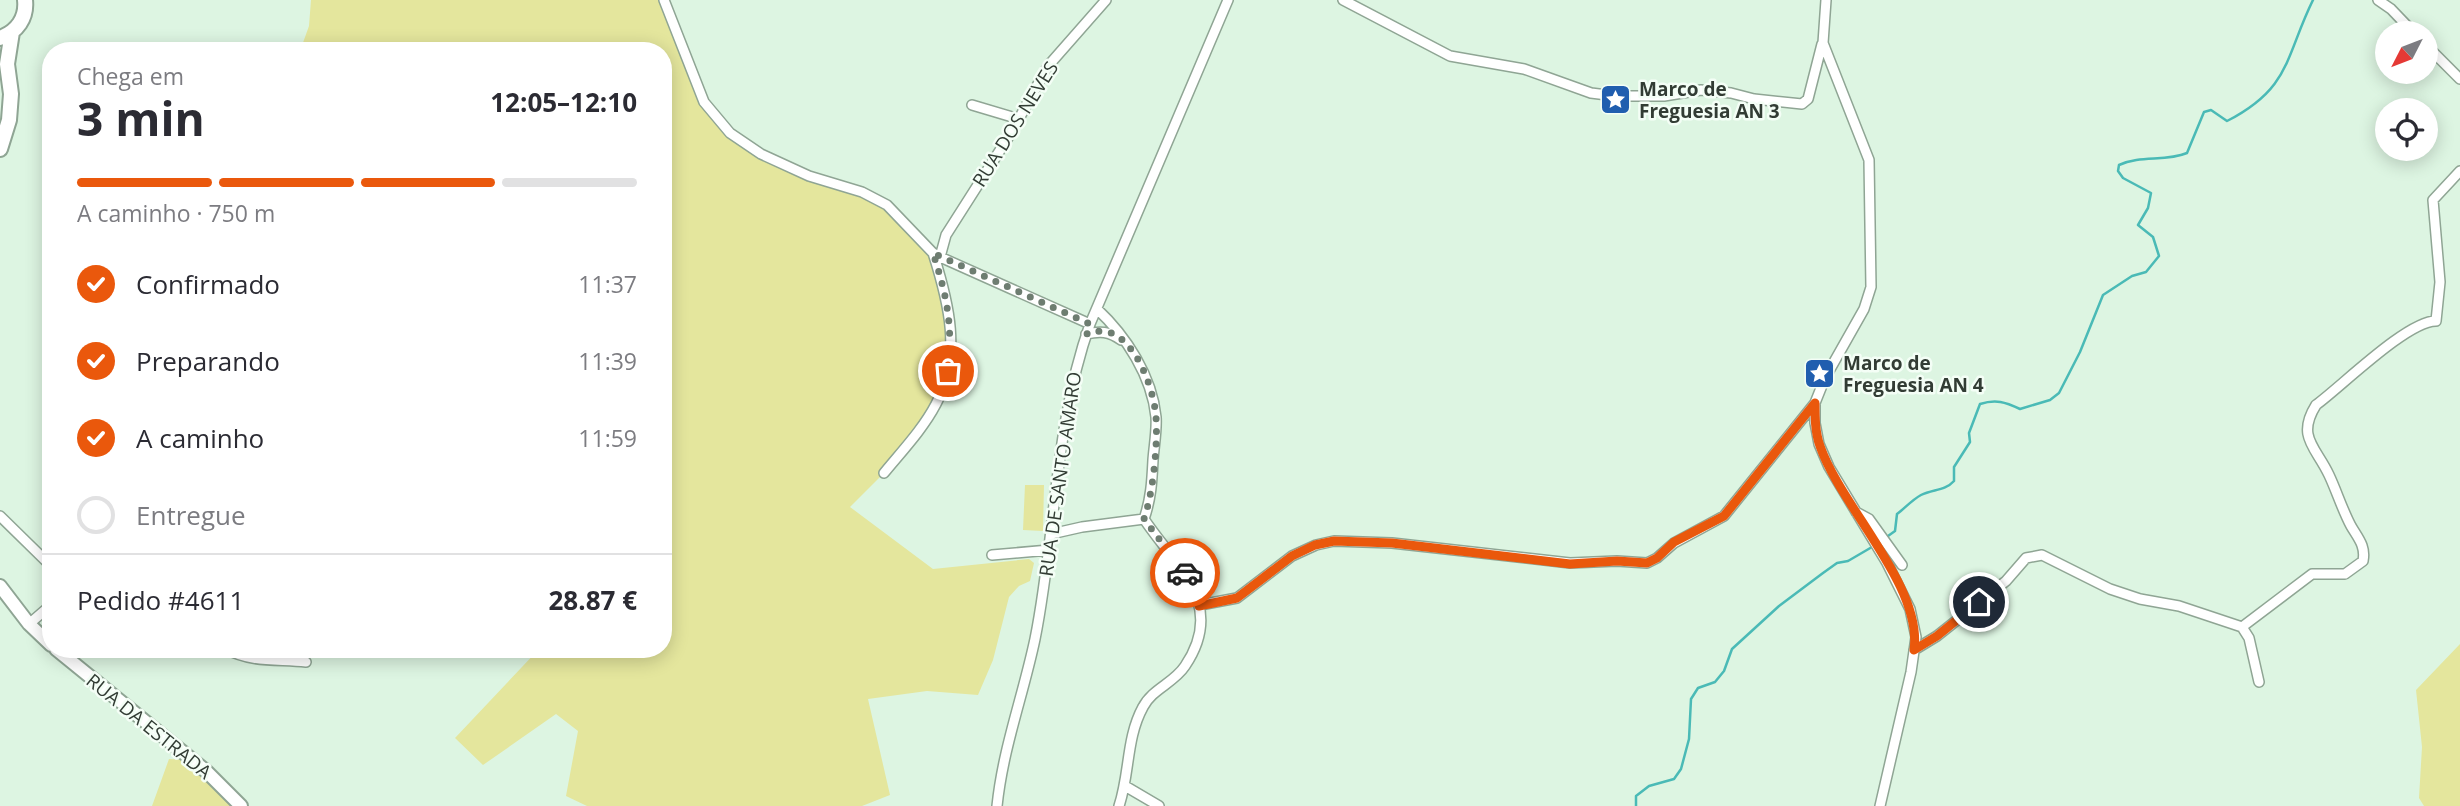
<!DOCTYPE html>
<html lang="pt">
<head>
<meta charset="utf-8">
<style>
	:root { --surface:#fff; --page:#f7f7f7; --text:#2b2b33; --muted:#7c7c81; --line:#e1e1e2; --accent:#ea580c }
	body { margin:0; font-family:"Open Sans",sans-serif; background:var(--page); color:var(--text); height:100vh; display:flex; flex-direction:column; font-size:26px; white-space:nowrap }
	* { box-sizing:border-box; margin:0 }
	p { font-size:23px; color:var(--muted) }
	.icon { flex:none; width:38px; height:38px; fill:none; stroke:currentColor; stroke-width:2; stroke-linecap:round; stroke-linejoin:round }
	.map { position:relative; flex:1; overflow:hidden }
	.sheet { position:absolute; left:42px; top:42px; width:630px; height:616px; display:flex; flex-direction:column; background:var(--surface); border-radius:28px; box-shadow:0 4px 18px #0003 }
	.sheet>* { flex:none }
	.needle { width:46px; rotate:228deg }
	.controls { position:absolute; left:2375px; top:21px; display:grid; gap:14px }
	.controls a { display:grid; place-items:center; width:63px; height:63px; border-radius:50%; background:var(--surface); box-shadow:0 4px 18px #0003; font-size:35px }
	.pin { position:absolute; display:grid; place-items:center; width:60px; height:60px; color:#fff; margin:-30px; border:4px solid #fff; border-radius:50%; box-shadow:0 2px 7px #0007 }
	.courier { position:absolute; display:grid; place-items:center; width:70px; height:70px; margin:-35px; border:5px solid #ea580c; border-radius:50%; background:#fff; color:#222; box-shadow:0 2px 9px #0007 }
	.headline em { font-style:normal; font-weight:700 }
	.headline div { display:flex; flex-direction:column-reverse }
	.headline { display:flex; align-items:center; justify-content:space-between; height:119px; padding:0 35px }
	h1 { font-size:46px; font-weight:700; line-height:52px }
	.bar { display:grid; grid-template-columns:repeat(4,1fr); gap:10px 7px; align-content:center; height:84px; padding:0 35px }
	.bar i { height:9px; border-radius:5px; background:var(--line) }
	.bar .current { background:var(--accent) }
	.bar p { grid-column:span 4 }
	.line { display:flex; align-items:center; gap:18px; padding:0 35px; border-top:2px solid var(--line) }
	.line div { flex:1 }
	ol { padding:0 35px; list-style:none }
	li { display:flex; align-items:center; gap:21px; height:77px }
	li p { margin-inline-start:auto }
	li .icon { padding:7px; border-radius:50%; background:var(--accent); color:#fff; stroke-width:4 }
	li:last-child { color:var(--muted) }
	li i { width:38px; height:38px; border:4px solid var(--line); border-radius:50% }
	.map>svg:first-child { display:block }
	.green { fill:#e4e69d }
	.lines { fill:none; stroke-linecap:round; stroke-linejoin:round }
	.stream { stroke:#4abab6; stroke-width:2.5 }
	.minor-casing { stroke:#8fa594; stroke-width:12 }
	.secondary-casing { stroke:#8fa594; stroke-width:16 }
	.primary-casing { stroke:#8fa594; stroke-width:18 }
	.minor { stroke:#fff; stroke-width:9 }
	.secondary { stroke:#fff; stroke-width:12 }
	.primary { stroke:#fff; stroke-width:14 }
	.done { stroke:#6e7d71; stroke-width:7; stroke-dasharray:0 12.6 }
	.route { stroke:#ea580c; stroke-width:9 }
	.labels { text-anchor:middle; stroke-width:5; stroke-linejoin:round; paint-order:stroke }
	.poi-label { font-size:19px; font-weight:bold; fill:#323c34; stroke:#f4fef6; text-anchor:start }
	.street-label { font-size:19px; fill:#323c34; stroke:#f4fef6 }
</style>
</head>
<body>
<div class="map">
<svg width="2460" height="806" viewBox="0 0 2460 806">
	<rect width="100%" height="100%" fill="#ddf5e2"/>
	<!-- green -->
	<path class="green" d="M311,0H668L715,118L761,154L887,205L933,253L951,338L936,404L884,473L850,507L933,569L1029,559L1034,563L1030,581L1019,586L1009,597L993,660L978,695L927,691L868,699L890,795L862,806H587L566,796L578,731L556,714L483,765L455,738L539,649H663V51H300L309,26Z
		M1025,485H1044L1043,531L1023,530Z
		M2460,644V806H2424L2419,798L2422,747L2416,690Z
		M169,759L189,760L237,806H152Z"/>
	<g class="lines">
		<!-- stream -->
		<path class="stream" d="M1888,536L1895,531L1897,514C1905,508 1912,500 1921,495C1933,489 1945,491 1954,481V467L1970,442L1969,433L1980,404C1996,399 2005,402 2020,409L2050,400L2059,393L2080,352L2103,295L2132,276L2146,272L2159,256L2153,237L2138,225L2148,208L2151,193L2123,178L2118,171L2119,165C2141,155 2165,162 2187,153L2204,112L2211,110L2227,121C2291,88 2285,57 2313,0
			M1636,806V796L1649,786L1674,779L1681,769L1689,739L1691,699L1698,688L1715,682L1724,671L1732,649L1779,606L1823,573L1837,563L1848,561L1872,547"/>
		<defs>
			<path id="minor" d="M664,0L704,102L730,133L761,154L809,176L862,192L887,205L933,253L940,257L1090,324
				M1343,0L1450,56L1524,69L1591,93L1615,96H1664L1701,90L1731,93L1754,99L1802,104L1808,99L1822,44
				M1826,0L1823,43L1869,160L1871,287L1864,309L1825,378L1815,403V423L1819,444L1829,467L1887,563L1910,609L1916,637L1911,672L1880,806
				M2378,0L2391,9L2414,33
				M2426,45L2460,79
				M972,105L1019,119
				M940,257L946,235L1011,133L1048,66L1106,0
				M1097,309C1126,336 1152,376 1156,417C1157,430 1154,446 1153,460C1152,481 1151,499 1144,519
				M1086,334C1100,331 1109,331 1121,340
				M884,473C902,451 923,429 936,404C962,355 949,303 933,253
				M1856,512L1869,519L1902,565
				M0,516L51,566
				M1051,534L1082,527L1144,519C1176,567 1227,604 1185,666C1174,683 1152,689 1143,707C1126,738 1130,773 1119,806
				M992,555L1049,550
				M1200,605L1237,598L1292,556L1316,545L1334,541L1392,543L1570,563L1617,561L1647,563L1657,558L1674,543L1724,516L1815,403
				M29,624L51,605
				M2242,627L2312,574H2345L2363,561C2366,546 2358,538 2351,526C2342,509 2337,492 2329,475C2316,447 2296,437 2316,405C2342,386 2407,321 2436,321L2440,282L2433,200L2460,171
				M226,649C252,663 277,659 306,662
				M1914,650L1937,636L2006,581L2026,558L2042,555L2110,589L2140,599L2179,606L2242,627L2249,638L2259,682
				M1125,786L1159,806
				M997,806C1003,748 1023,696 1035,639C1056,535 1054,425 1090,324L1228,0"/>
			<path id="secondary" d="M0,586L29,624L51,645
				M56,649L206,771L241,806"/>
			<path id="primary" d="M0,38C17,32 27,18 25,0
				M0,149L9,120L11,94L7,64L12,32"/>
		</defs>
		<!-- minor casing -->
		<use href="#minor" class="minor-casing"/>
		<!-- secondary casing -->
		<use href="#secondary" class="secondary-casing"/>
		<!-- primary casing -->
		<use href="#primary" class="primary-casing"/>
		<!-- minor -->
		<use href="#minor" class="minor"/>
		<!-- secondary -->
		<use href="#secondary" class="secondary"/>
		<!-- primary -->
		<use href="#primary" class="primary"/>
	</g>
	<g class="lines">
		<!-- done -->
		<path class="done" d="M948,371C953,326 947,296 933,253L1090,324L1087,334C1094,332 1100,330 1108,332C1137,340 1154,390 1156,417C1158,445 1153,493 1144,519L1185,573"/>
		<!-- route -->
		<path class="route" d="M1185,573L1192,582L1199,606L1237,598L1292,556L1315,545L1334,541L1392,543L1570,564L1617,561L1647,563L1657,558L1674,542L1724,516L1815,403C1815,417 1815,432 1820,446C1841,507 1923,586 1914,650L1937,636L1979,602"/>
	</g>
	<!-- icons -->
	<defs>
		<symbol id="sight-square" viewBox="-11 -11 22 22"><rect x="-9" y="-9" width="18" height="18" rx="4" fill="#205eaf" stroke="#f4fef6"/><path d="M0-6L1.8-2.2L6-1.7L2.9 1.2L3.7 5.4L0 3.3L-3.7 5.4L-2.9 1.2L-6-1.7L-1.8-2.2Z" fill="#fff"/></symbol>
	</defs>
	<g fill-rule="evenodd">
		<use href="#sight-square" x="1598" y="82" width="35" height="35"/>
		<use href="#sight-square" x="1802" y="356" width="35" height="35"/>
	</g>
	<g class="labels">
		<!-- poi labels -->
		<g class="poi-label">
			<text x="1639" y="96">Marco de<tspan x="1639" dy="22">Freguesia AN 3</tspan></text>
			<text x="1843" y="370">Marco de<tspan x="1843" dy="22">Freguesia AN 4</tspan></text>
		</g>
		<!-- street labels -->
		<g class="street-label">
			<text transform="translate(1015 124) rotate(-58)" y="7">RUA DOS NEVES</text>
			<text transform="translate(1060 474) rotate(-82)" y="7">RUA DE SANTO AMARO</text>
			<text transform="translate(149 726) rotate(39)" y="7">RUA DA ESTRADA</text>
		</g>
	</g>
</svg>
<div class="controls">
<a><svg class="needle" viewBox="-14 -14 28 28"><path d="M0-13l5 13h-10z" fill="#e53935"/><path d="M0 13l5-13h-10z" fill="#7c7c81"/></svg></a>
<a><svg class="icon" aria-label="locate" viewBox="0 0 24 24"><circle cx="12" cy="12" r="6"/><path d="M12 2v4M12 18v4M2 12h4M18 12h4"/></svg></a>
</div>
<div class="pin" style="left:948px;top:371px;background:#ea580c"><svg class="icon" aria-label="bag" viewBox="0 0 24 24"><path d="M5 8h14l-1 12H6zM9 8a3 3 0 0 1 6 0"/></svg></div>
<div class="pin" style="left:1979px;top:602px;background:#1f2937"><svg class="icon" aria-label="home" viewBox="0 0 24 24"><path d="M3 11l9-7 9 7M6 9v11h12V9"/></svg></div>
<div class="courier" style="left:1185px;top:573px"><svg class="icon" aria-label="car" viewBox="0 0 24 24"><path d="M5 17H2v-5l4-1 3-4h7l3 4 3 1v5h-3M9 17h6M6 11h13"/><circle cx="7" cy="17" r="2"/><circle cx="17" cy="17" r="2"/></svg></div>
<section class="sheet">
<div class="headline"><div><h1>3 min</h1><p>Chega em</p></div><em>12:05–12:10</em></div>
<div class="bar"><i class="current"></i><i class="current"></i><i class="current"></i><i></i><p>A caminho · 750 m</p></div>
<ol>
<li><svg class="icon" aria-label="check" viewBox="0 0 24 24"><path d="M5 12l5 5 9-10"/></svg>Confirmado<p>11:37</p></li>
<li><svg class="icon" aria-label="check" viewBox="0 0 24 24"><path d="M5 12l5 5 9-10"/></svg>Preparando<p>11:39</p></li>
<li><svg class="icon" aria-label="check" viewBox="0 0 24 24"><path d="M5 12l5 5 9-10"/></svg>A caminho<p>11:59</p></li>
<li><i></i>Entregue</li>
</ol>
<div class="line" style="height:91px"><div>Pedido #4611</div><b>28.87 €</b></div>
</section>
</div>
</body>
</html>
